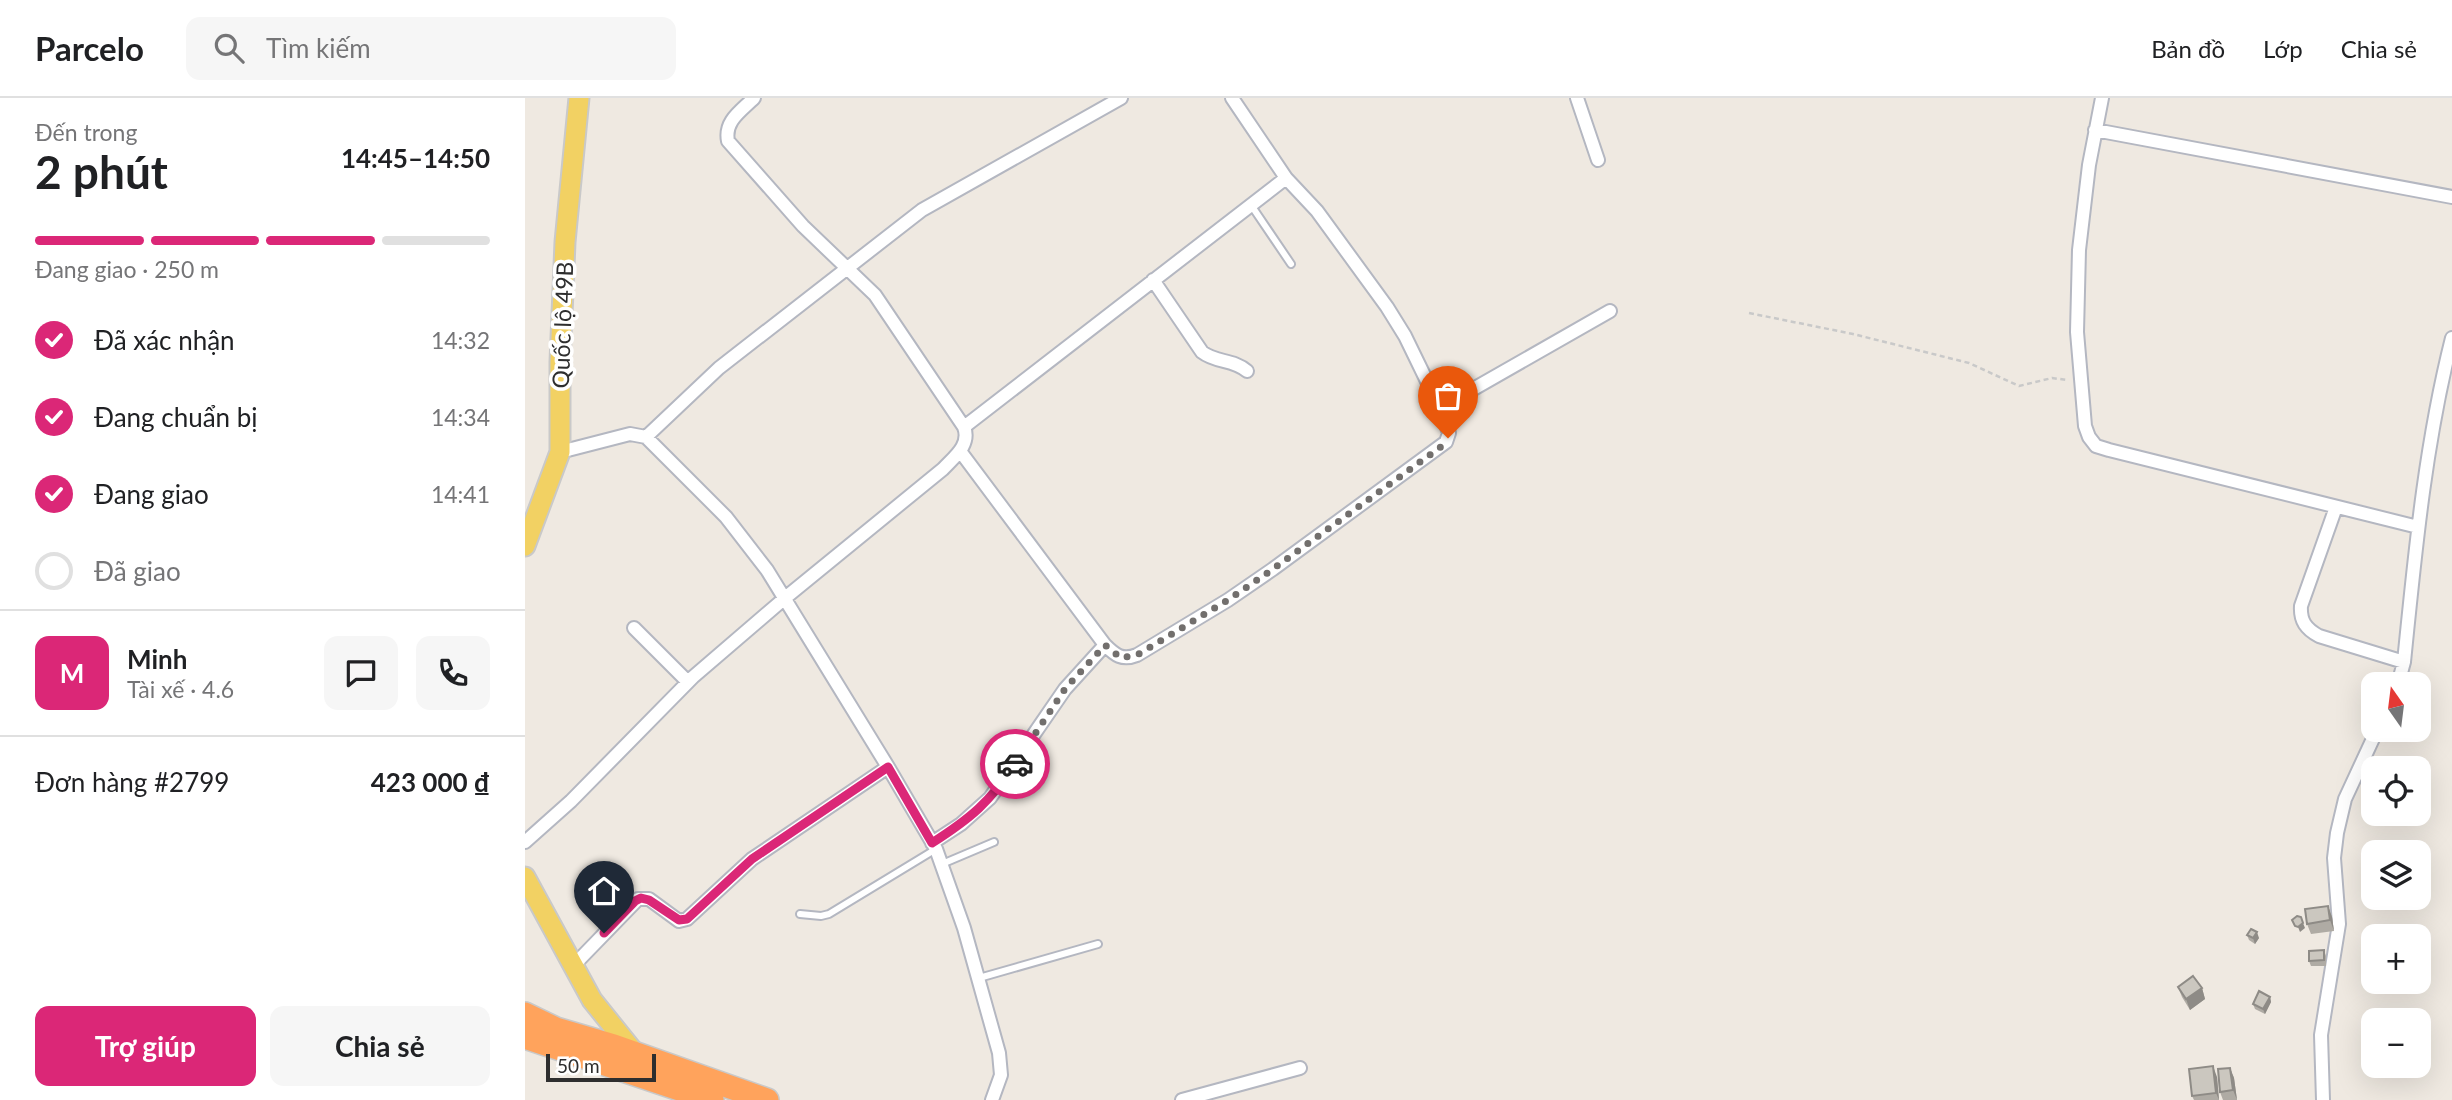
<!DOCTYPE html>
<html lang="vi">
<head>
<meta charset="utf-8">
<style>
	:root { --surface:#fff; --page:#f6f6f6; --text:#202124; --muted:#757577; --line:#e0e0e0; --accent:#db2777 }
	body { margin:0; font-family:Lato,sans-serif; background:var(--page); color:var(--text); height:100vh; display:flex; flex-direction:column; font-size:26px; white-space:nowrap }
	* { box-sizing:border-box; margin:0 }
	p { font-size:23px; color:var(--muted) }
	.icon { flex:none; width:38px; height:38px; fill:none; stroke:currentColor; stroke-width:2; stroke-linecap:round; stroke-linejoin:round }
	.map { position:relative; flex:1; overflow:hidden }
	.drawer { display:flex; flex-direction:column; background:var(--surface); width:525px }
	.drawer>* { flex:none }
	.needle { width:46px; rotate:346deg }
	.fabs { position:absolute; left:1836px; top:574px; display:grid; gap:14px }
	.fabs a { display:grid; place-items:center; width:70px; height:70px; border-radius:14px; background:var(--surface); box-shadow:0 7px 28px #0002; font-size:35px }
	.scale { position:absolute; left:21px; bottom:18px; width:110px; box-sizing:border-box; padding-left:7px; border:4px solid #2e2e2e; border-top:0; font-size:19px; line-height:24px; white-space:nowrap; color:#2e2e2e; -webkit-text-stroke:5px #fff; paint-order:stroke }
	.pin { position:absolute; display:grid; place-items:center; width:60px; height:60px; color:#fff; margin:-72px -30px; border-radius:50% 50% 50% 0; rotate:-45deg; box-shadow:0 0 7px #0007 }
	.pin .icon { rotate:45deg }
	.courier { position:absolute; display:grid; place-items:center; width:70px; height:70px; margin:-35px; border:5px solid #db2777; border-radius:50%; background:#fff; color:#222; box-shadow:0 2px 9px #0007 }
	.overview em { font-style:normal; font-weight:700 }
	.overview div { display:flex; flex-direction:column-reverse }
	.overview { display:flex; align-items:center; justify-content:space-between; height:119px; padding:0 35px }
	h1 { font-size:46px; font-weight:700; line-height:52px }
	.bar { display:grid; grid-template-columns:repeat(4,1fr); gap:10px 7px; align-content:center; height:84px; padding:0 35px }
	.bar i { height:9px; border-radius:5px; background:var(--line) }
	.bar .current { background:var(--accent) }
	.bar p { grid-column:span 4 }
	.line { display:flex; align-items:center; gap:18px; padding:0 35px; border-top:2px solid var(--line) }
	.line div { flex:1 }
	.round { display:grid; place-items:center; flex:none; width:74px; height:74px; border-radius:14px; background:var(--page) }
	ol { padding:0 35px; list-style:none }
	li { display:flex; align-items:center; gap:21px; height:77px }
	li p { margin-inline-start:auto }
	li .icon { padding:7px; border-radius:50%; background:var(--accent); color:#fff; stroke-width:4 }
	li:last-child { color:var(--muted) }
	li i { width:38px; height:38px; border:4px solid var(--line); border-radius:50% }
	.button { display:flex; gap:14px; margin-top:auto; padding:14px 35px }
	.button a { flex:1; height:80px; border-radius:14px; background:var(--accent); color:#fff; font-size:28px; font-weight:700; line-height:80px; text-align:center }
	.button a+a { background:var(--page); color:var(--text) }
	header { display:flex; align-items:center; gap:42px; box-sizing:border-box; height:98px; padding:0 35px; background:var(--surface); border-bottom:2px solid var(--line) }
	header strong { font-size:33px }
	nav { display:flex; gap:38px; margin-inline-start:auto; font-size:24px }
	.search { width:490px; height:63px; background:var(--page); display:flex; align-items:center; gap:18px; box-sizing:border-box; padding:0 24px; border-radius:14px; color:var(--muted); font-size:26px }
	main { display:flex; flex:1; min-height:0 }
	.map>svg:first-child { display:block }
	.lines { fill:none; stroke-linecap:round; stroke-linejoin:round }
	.lane-casing { stroke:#b4b7c1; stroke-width:10 }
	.street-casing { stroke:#b4b7c1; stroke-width:16 }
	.primary-casing { stroke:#c9c9c9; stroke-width:23 }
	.highway-casing { stroke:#c9c9c9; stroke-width:26 }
	.path { stroke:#c9c9c9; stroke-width:2.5; stroke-dasharray:5 3.5; stroke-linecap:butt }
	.lane { stroke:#fff; stroke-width:6 }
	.street { stroke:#fff; stroke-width:12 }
	.primary { stroke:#f2d163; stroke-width:19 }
	.highway { stroke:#ffa35c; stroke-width:23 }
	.wall { fill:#afaba4 }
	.shaded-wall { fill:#8e8b86 }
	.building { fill:#cbc7bf; stroke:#8e8b86; stroke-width:2 }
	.done { stroke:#726f6d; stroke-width:7; stroke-dasharray:0 12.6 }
	.route { stroke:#db2777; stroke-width:9 }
	.labels { text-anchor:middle; stroke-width:7; stroke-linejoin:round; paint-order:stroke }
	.street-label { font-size:23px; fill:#2e2e2e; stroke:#fff }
</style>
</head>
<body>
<header>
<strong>Parcelo</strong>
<div class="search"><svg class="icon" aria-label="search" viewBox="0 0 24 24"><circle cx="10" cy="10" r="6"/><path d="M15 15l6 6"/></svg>Tìm kiếm</div>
<nav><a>Bản đồ</a><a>Lớp</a><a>Chia sẻ</a></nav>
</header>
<main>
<section class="drawer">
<div class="overview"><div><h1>2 phút</h1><p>Đến trong</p></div><em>14:45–14:50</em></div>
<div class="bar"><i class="current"></i><i class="current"></i><i class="current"></i><i></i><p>Đang giao · 250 m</p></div>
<ol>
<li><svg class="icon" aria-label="check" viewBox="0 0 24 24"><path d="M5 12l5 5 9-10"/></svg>Đã xác nhận<p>14:32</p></li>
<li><svg class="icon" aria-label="check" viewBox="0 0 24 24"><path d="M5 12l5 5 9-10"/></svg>Đang chuẩn bị<p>14:34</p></li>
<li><svg class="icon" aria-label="check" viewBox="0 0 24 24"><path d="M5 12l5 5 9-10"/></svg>Đang giao<p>14:41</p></li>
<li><i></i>Đã giao</li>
</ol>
<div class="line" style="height:126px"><b class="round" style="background:var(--accent);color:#fff">M</b><div><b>Minh</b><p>Tài xế · 4.6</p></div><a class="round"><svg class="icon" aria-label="chat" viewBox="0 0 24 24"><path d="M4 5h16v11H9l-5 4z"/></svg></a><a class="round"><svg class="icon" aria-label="phone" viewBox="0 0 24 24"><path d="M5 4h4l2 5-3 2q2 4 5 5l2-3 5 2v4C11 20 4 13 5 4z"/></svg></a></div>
<div class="line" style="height:91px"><div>Đơn hàng #2799</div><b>423 000 ₫</b></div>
<div class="button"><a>Trợ giúp</a><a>Chia sẻ</a></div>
</section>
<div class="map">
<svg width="1927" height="1002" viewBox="0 0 1927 1002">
	<rect width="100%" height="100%" fill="#efe9e1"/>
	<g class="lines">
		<defs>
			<path id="lane" d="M726,107L766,166
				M417,766L469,744
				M275,816L296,818L304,816L411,751
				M454,880L573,846"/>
			<path id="street" d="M1052,0L1073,62
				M1577,0L1564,67L1554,152L1552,234L1560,328L1564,339L1571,348L1584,352L1893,429
				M1570,32L1927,99
				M628,182L677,254C691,265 708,261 722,273
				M915,310L1085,213
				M439,329L761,80
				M121,339L194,270L397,112L596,0
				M435,353L580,547C590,557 597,563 612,557L703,502L748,471L921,344L924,335L915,310L880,238L862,209L792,113L761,80L707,0
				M35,354L105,336L121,339L201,419L242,472L363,669L411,751L439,830L474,955L476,977L467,1002
				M1811,409L1776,508C1775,523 1781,531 1794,538L1879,564
				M109,530L163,584
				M1873,586L1879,564C1890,455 1900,347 1927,240
				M0,744L46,703L168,579L260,500L418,371C429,359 446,347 439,329L350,197L278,128L203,43C199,23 216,13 229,0
				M407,745L436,726L465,700L540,591L580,547
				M49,867L113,801H124L154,823L162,821L227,761L363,669
				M657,1002L775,970
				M1798,1002L1796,937L1814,826L1809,760L1812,735L1820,701L1852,632"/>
			<path id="primary" d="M0,448L35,354V264L40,144L54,0
				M0,779L67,902L112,958"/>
			<path id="highway" d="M0,916L31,931L89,948L242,1002
				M0,939L187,1002"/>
		</defs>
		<!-- lane casing -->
		<use href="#lane" class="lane-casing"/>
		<!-- street casing -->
		<use href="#street" class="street-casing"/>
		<!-- primary casing -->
		<use href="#primary" class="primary-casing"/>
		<!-- highway casing -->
		<use href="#highway" class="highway-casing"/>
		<!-- path -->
		<path class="path" d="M1224,215L1328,236L1444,265L1494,288L1527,280L1542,282"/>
		<!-- lane -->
		<use href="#lane" class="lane"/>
		<!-- street -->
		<use href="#street" class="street"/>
		<!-- primary -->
		<use href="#primary" class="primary"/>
		<!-- highway -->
		<use href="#highway" class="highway"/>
	</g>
	<!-- wall -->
	<path class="wall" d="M1803,808L1807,819L1809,833L1786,836L1782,826Z
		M1722,837L1734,840L1730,846L1724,842Z
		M1799,852L1801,858V868H1786L1784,863Z
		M1653,889L1677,890L1680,901L1665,912L1657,899Z
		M1745,899L1746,904L1740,916L1730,911L1728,906Z
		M1705,970L1709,980L1712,1002H1698L1695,994Z
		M1692,979L1694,1002H1669L1667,998Z"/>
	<!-- shaded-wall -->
	<path class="shaded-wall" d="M1803,808L1807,819L1809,833L1805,822Z
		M1778,825L1780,830L1775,834L1773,829Z
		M1732,834L1734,840L1730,846L1728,840Z
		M1677,890L1680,901L1665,912L1661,901Z
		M1745,899L1746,904L1740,916L1738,911Z
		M1688,968L1692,979L1694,1002L1691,995Z
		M1705,970L1709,980L1712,1002L1708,992Z"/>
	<!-- building -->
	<path class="building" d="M1803,808L1805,822L1782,826L1780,811Z
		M1772,818L1776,819L1778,825L1773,829L1770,828L1767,822Z
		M1726,831L1732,834L1728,840L1722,837Z
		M1799,852V862L1784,863V853Z
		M1668,878L1677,890L1661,901L1653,889Z
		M1734,893L1745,899L1738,911L1728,906Z
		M1688,968L1691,995L1667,998L1664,971Z
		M1705,970L1708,992L1695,994L1693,971Z"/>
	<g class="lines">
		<!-- done -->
		<path class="done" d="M490,666L540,591L580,547L596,560L612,557L703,502L748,471L917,348L923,340"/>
		<!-- route -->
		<path class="route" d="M79,835L110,803L116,800L124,802L154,822L162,821L227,761L363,669L407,745C446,720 465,704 490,666"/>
	</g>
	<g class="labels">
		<!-- street labels -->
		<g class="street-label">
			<text transform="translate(38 227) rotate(-88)" y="8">Quốc lộ 49B</text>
		</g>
	</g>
</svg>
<div class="fabs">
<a><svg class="needle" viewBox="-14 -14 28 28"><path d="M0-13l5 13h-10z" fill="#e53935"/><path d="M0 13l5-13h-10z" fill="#757577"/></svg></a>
<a><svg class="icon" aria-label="locate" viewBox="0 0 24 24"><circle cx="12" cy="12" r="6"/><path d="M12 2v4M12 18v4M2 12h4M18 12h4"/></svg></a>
<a><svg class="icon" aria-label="layers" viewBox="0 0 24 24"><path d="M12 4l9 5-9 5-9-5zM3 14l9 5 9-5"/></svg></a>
<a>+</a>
<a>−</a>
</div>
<div class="scale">50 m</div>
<div class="pin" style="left:923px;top:340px;background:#ea580c"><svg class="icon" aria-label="bag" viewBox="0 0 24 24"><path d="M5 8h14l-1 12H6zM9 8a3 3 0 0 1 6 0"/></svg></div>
<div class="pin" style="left:79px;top:835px;background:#1f2937"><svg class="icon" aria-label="home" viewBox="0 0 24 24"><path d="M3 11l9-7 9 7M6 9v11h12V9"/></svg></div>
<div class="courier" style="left:490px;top:666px"><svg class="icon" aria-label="car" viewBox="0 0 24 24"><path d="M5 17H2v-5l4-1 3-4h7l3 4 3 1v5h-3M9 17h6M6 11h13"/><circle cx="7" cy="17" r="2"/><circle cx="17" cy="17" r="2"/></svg></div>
</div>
</main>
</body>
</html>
